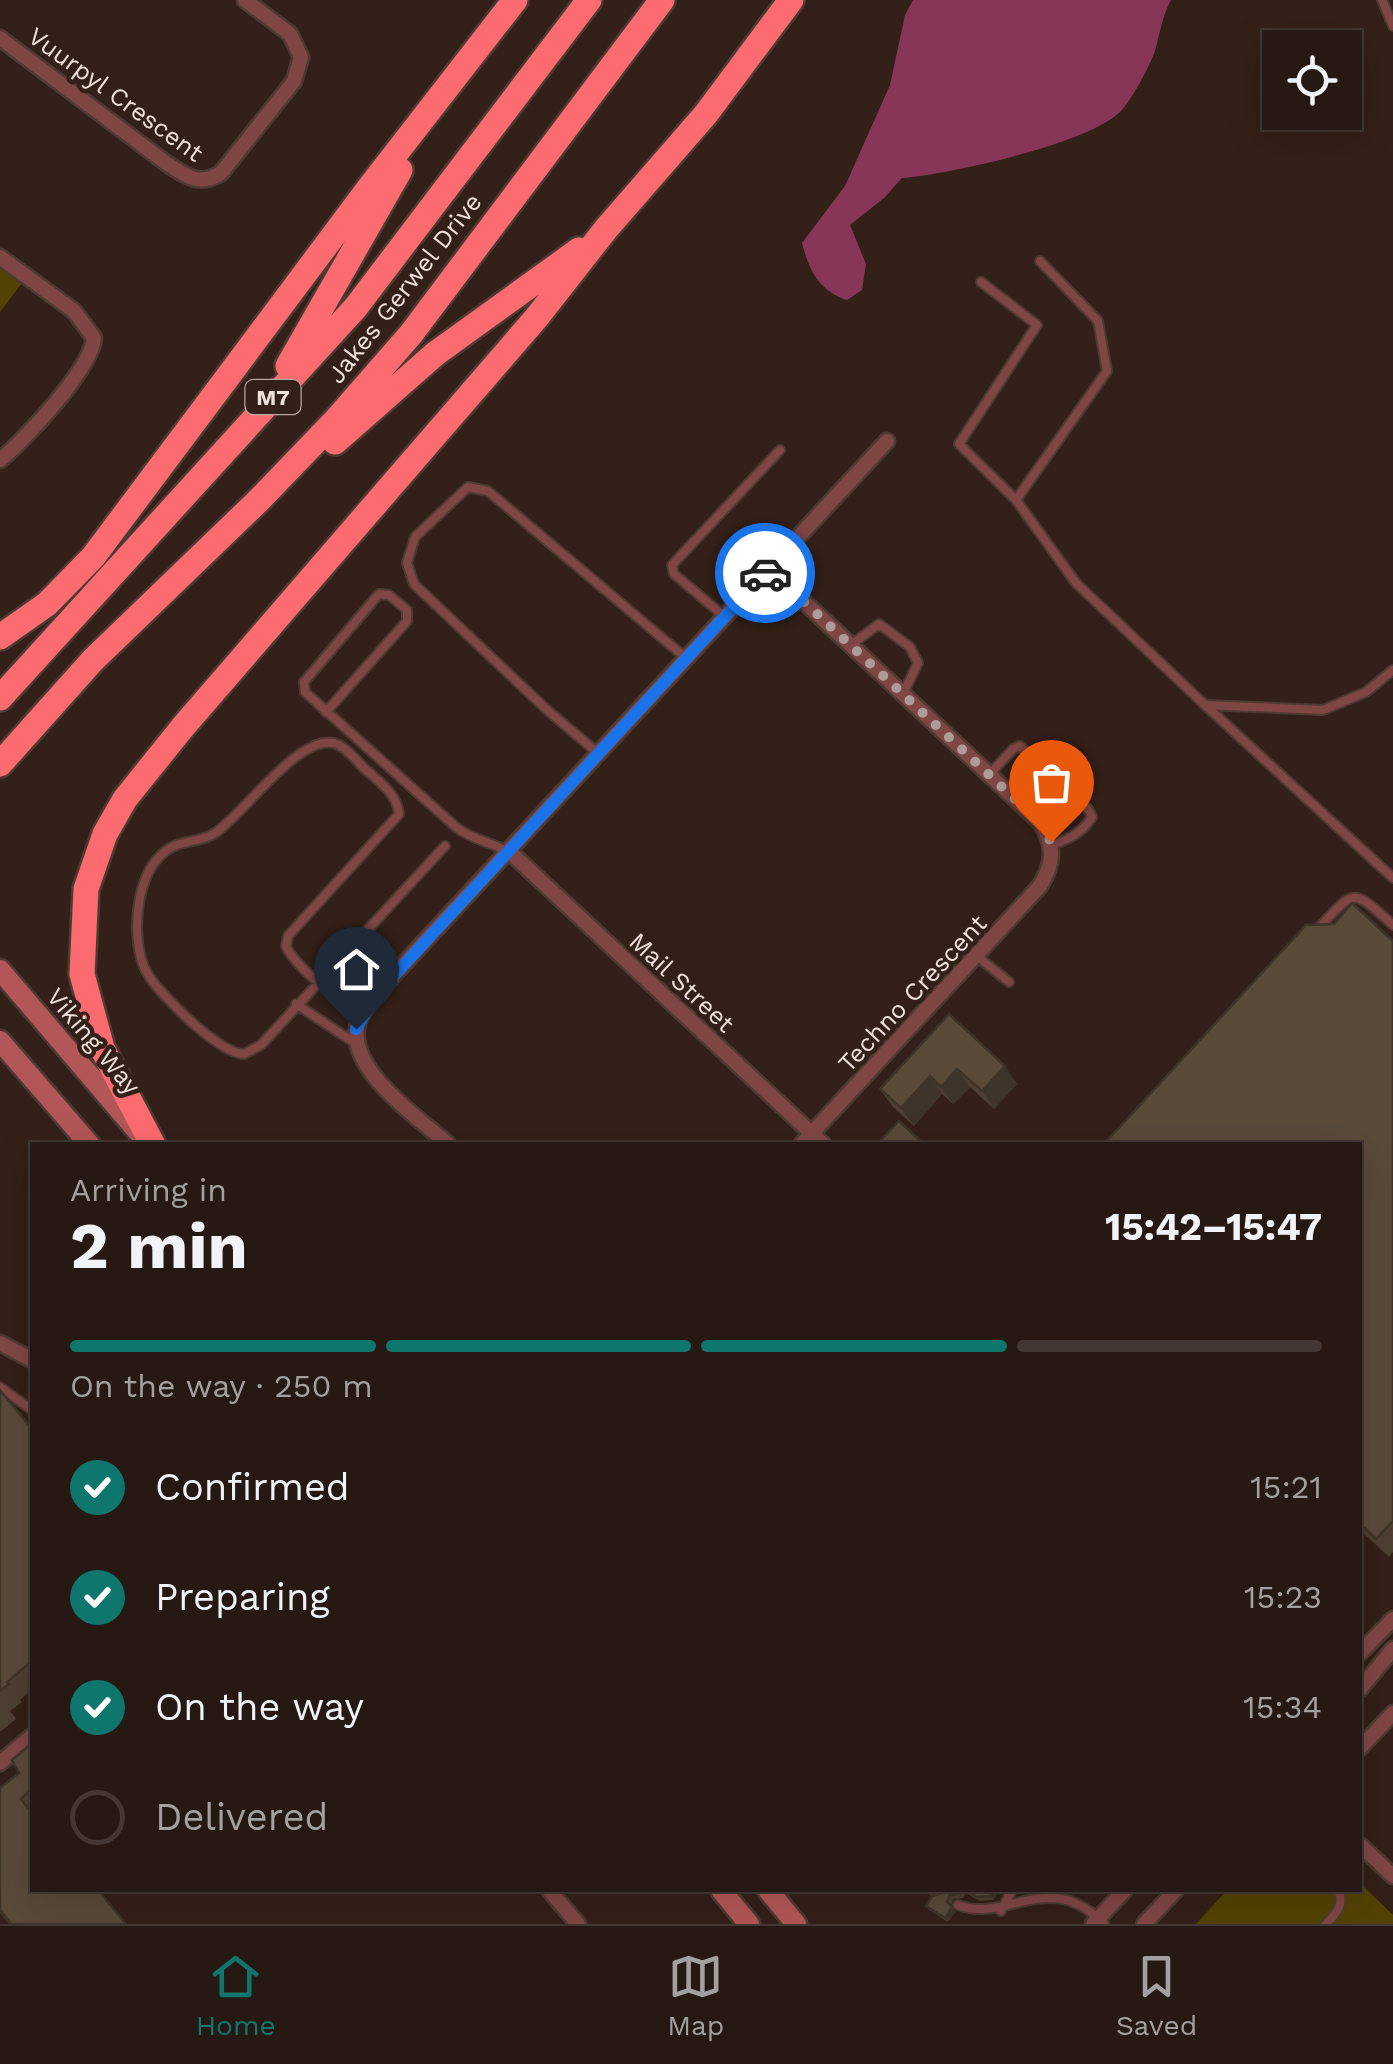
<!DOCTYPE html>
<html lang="en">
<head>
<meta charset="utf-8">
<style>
	:root { --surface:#261812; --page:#322520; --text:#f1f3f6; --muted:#a4a09f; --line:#423732; --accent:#0f766e }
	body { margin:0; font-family:"Work Sans",sans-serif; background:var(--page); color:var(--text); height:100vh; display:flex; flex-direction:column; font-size:38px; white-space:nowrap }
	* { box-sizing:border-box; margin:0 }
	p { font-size:32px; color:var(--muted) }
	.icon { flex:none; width:55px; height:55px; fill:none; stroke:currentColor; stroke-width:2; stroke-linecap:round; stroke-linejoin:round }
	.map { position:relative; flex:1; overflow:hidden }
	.details { position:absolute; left:30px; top:1142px; width:1332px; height:750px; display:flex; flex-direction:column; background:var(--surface); border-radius:0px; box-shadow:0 10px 40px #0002,0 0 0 2px var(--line) }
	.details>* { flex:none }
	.fabs { position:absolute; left:1262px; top:30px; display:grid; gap:20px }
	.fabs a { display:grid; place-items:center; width:100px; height:100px; border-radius:0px; background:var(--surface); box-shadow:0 10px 40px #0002,0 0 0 2px var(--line); font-size:50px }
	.pin { position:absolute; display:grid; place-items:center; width:85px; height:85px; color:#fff; margin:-102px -42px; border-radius:50% 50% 50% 0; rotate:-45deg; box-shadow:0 0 10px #0007 }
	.pin .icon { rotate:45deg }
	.courier { position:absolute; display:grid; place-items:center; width:100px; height:100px; margin:-50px; border:8px solid #1a73e8; border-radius:50%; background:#fff; color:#222; box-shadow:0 2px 12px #0007 }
	.head em { font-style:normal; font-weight:700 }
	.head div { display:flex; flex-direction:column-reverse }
	.head { display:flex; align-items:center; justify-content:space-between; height:170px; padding:0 40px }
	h1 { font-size:65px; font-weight:700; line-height:75px }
	.bar { display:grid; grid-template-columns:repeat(4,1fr); gap:15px 10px; align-content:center; height:120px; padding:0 40px }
	.bar i { height:12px; border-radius:8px; background:var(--line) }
	.bar .active { background:var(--accent) }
	.bar p { grid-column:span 4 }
	ol { padding:0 40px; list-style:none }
	li { display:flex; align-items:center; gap:30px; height:110px }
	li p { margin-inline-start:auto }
	li .icon { padding:10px; border-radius:50%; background:var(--accent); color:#fff; stroke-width:4 }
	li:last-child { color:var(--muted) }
	li i { width:55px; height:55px; border:5px solid var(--line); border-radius:50% }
	.tabs { display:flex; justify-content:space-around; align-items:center; height:140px; border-top:2px solid var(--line); background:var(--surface); font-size:28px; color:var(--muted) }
	.tabs a { display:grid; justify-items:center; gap:5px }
	.tabs .active { color:var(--accent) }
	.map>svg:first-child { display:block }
	.green { fill:#524302 }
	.water { fill:#873657 }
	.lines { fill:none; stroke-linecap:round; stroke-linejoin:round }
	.lane-casing { stroke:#4d3b33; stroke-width:12 }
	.street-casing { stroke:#4d3b33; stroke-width:19 }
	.secondary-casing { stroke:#4d3b33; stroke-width:25 }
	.highway-casing { stroke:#4d3b33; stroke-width:30 }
	.lane { stroke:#804646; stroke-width:8 }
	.street { stroke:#804646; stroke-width:14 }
	.secondary { stroke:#b25657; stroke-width:20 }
	.highway { stroke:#fb6b6f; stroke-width:25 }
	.wall { fill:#4d4032 }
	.shaded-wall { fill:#3e3429 }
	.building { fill:#594a3a; stroke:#3e3429; stroke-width:2.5 }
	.done { stroke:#ad9d97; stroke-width:10; stroke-dasharray:0 18 }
	.route { stroke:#1a73e8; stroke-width:12 }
	.labels { text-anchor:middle; stroke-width:9; stroke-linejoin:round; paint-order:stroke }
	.shield { fill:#332018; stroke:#b7a7a0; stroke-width:2.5 }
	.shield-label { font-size:22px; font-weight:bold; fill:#efe1db }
	.street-label { font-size:25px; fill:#efe1db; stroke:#332018 }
</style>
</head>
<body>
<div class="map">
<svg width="1393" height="1924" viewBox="0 0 1393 1924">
	<rect width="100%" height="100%" fill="#332018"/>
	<!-- green -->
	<path class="green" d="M0,267L22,283L0,312Z
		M1360,1883L1393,1915V1924H1196L1227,1890H1360Z"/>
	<!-- water -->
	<path class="water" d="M913,0H1171C1162,17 1160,33 1155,51C1151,64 1131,101 1121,111C1089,144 949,174 902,178L884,198L850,225L866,264L862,290L847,300C819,291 809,270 802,243L845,186L890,85L905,15Z"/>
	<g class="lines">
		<defs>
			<path id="lane" d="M1382,0L1393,26
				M1040,261L1098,321L1107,371L1016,500L1076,583L1205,705L1323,710L1366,692L1393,670
				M981,282L1037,325L959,444L1016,500
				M725,617L674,574L672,565L780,450
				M851,645L879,624L910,647L918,663L903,694
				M1205,705L1393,878
				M326,712L407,621V610L389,595L379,594L304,682L305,692L457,828C473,840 491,842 509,852
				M599,754L546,709L414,584L407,563L415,537L468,487L488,491L687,659
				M989,775L1013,749L1020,746L1088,809L1092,817C1082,833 1069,839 1052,845
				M1317,930C1355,889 1351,887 1393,925
				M978,957L1009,982
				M296,1004L358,1045
				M361,1017C341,1000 295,968 286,946L288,936L399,814C397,793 378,781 363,767C355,759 345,746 334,743C298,735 244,814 215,833C202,842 185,840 172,847C137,866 132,925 141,958C145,975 159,990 171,1002C186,1018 223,1053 244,1054L261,1045L445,846
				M0,1387L32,1410
				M933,1890L939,1894
				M958,1905C1006,1924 1049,1867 1104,1924
				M1001,1911L1012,1890
				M1326,1924C1336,1914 1345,1904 1338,1890"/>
			<path id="street" d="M0,38L166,163C186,176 199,187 221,173L294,81L301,57L290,34L245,0
				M0,257L74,311L94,338C91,369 25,440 0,460
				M769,569L1041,823C1055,846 1054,863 1040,886L801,1145
				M510,852L824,1145
				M449,1145C420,1119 350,1072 357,1028C358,1015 370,1003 377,993L887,441
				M0,1343L32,1360
				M1360,1653L1393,1619
				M1360,1689L1393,1649
				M1360,1748L1393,1713
				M0,1763L32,1736
				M1360,1845L1393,1876
				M549,1890L578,1924
				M1093,1924L1125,1890
				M1144,1924L1176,1890"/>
			<path id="secondary" d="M0,970L138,1132
				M0,1041L90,1145
				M721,1890L749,1924
				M768,1890L796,1924"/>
			<path id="highway" d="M288,366L400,170
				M335,442L435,354L579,250
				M0,637L47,604L93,557L369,188L515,0
				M0,698L356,307L589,0
				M0,764L93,660L258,501L336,420L411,334L662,0
				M153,1145L102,1048L82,974L86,889L105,834L125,799L182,728L537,317L606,229L706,114L791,0"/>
		</defs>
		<!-- lane casing -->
		<use href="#lane" class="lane-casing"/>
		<!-- street casing -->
		<use href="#street" class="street-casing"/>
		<!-- secondary casing -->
		<use href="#secondary" class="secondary-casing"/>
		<!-- highway casing -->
		<use href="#highway" class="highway-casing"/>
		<!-- lane -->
		<use href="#lane" class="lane"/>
		<!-- street -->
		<use href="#street" class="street"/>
		<!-- secondary -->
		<use href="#secondary" class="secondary"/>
		<!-- highway -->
		<use href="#highway" class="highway"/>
	</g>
	<!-- wall -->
	<path class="wall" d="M1393,941V1552L1389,1557L1360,1530V1145Z
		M949,1014L1017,1084L994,1109L970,1087L953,1104L942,1094L914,1126L893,1107L880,1089Z
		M0,1390L32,1429V1689L20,1700L22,1702L10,1711L16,1719L0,1732Z
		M32,1743V1890L126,1924H9L0,1913V1788L19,1773Z
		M942,1890H1000L993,1900L980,1901L966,1893L963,1898L953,1899L951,1906L955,1912L948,1922L929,1910L926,1906L942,1893Z"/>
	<!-- shaded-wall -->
	<path class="shaded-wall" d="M1005,1066L1017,1084L994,1109L982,1091Z
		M957,1069L970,1087L953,1104L941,1087Z
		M930,1076L942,1094L914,1126L901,1108Z
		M994,1890H1000L993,1900L990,1896Z
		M952,1907L955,1912L948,1922L945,1918Z"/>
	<!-- building -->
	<path class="building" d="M1352,903L1393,941V1521L1376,1539L1360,1524V1145H1103L1306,925L1334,924Z
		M949,1014L1005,1066L982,1091L957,1069L941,1087L930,1076L901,1108L880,1089Z
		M899,1121L925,1145H886L881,1140Z
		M0,1390L32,1429V1661L7,1682L9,1684L0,1691Z
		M32,1743V1789L21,1799L32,1813V1890H98L126,1924H11L0,1910V1788L19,1773L12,1760Z
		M942,1890H962L960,1894L950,1895L947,1902L952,1907L945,1918L926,1906L932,1896L942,1893Z
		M966,1890H994L990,1896L977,1897Z"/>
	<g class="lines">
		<!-- done -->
		<path class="done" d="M765,573L769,569L1015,799L1040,823L1051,842"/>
		<!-- route -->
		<path class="route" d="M356,1029L377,994L765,573"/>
	</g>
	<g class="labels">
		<!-- shield labels -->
		<rect class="shield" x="245.5" y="380" width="55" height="34" rx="8"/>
		<g class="shield-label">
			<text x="273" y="405">M7</text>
		</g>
		<!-- street labels -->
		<g class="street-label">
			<text transform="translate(116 94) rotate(36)" y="9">Vuurpyl Crescent</text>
			<text transform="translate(404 288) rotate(-52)" y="9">Jakes Gerwel Drive</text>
			<text transform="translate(682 982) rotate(43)" y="9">Mail Street</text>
			<text transform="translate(912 993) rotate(-47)" y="9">Techno Crescent</text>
			<text transform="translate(94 1041) rotate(50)" y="9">Viking Way</text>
		</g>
	</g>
</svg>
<div class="fabs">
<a><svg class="icon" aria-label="locate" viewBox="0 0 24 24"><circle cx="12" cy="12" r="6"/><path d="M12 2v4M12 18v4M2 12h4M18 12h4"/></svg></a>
</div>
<div class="pin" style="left:1051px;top:842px;background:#ea580c"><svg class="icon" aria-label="bag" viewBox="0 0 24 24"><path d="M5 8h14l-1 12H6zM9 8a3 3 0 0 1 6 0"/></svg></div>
<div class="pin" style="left:356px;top:1029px;background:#1f2937"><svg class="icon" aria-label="home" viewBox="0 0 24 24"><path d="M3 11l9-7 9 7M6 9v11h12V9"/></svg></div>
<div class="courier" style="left:765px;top:573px"><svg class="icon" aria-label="car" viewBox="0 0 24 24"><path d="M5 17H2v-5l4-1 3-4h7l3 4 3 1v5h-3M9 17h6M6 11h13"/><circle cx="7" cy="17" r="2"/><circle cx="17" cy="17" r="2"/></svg></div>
<section class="details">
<div class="head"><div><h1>2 min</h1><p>Arriving in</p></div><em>15:42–15:47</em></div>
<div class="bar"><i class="active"></i><i class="active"></i><i class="active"></i><i></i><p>On the way · 250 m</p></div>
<ol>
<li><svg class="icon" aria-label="check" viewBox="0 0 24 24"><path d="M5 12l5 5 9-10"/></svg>Confirmed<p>15:21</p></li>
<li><svg class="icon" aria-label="check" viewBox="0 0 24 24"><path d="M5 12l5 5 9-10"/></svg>Preparing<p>15:23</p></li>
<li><svg class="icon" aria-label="check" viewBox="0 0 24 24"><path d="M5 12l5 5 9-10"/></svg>On the way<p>15:34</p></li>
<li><i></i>Delivered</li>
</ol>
</section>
</div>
<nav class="tabs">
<a class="active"><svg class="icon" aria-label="home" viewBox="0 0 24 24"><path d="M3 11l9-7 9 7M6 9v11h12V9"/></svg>Home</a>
<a><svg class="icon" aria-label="map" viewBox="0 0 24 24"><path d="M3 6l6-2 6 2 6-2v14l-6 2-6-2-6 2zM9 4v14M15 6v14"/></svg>Map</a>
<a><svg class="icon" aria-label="saved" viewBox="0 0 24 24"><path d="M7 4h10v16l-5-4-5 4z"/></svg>Saved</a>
</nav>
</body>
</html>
